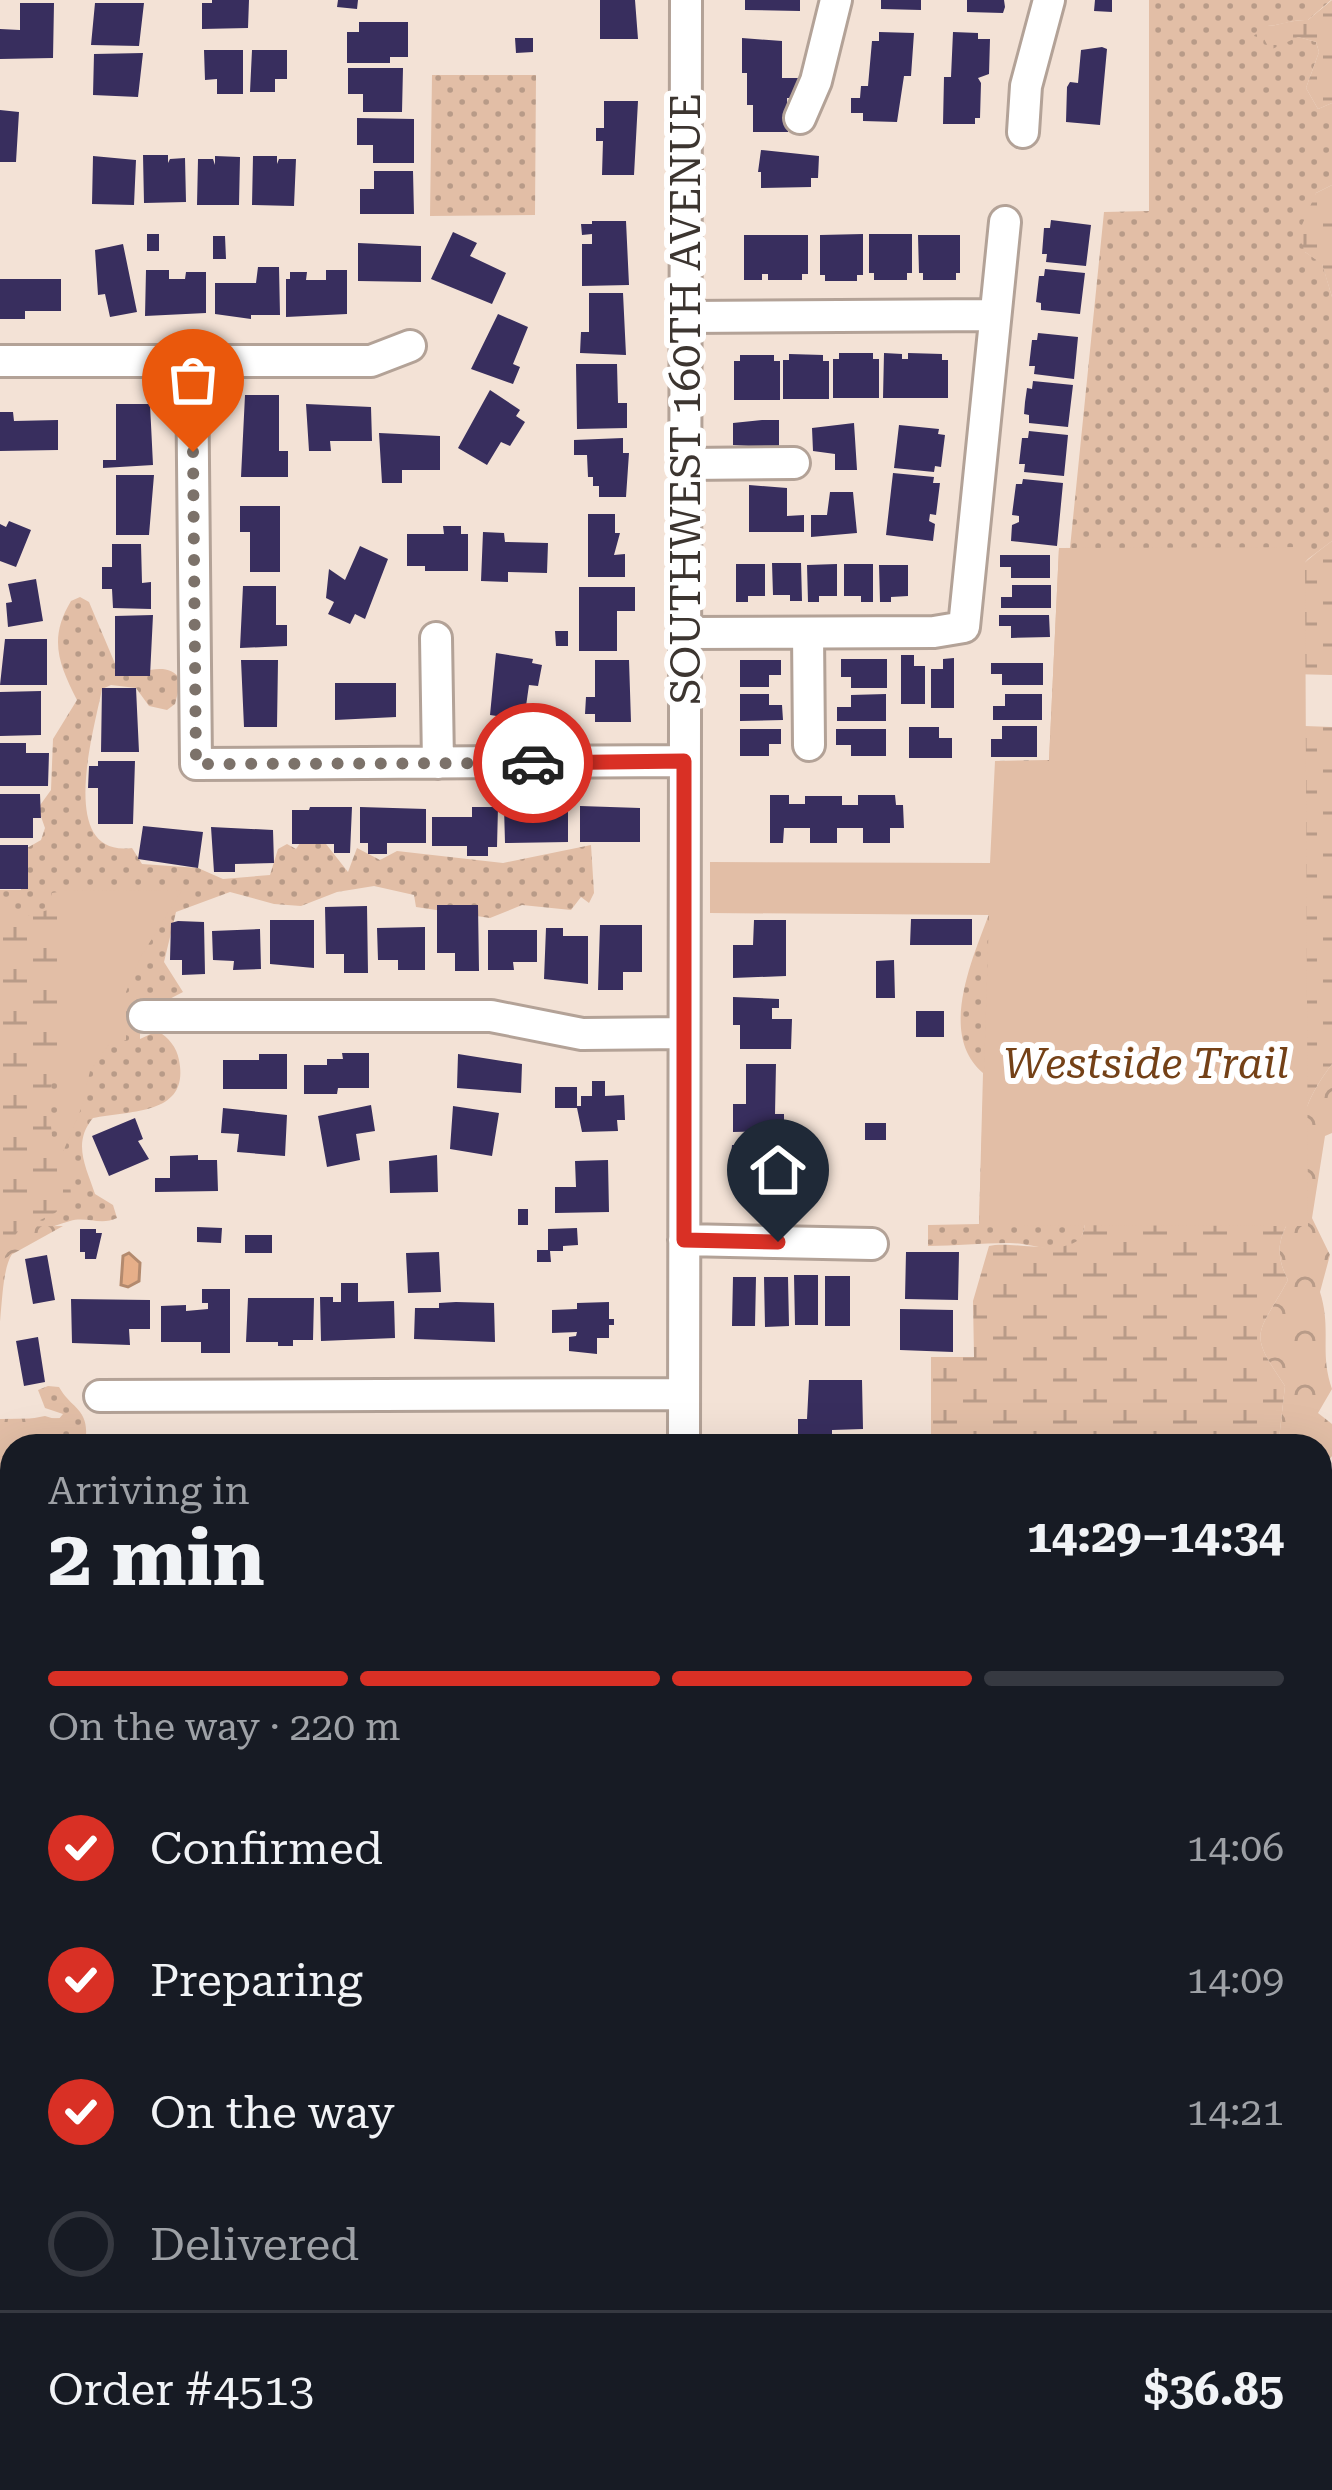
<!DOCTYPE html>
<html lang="en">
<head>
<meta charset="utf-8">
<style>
	:root { --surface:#171b24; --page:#20242c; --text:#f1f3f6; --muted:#9ea1a6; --line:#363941; --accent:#d93025 }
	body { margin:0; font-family:"Roboto Serif",serif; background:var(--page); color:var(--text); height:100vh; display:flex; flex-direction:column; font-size:45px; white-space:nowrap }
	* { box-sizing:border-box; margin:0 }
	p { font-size:39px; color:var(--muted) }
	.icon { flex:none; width:66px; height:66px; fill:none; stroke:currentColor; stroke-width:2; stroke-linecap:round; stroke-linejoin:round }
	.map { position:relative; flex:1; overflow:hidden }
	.details { position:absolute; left:0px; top:1434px; width:1332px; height:1056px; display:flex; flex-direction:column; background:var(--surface); border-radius:36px 36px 0 0; box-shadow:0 12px 48px #0002 }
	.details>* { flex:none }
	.pin { position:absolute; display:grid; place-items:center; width:102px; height:102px; color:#fff; margin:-123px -51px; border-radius:50% 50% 50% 0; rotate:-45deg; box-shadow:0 0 12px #0007 }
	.pin .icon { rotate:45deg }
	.courier { position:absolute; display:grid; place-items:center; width:120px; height:120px; margin:-60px; border:9px solid #d93025; border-radius:50%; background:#fff; color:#222; box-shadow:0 3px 15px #0007 }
	.headline em { font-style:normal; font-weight:700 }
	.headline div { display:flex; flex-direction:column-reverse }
	.headline { display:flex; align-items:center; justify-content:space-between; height:204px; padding:0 48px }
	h1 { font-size:78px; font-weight:700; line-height:90px }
	.bar { display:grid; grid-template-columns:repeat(4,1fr); gap:18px 12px; align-content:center; height:144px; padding:0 48px }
	.bar i { height:15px; border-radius:9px; background:var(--line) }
	.bar .on { background:var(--accent) }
	.bar p { grid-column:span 4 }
	.line { display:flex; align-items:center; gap:30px; padding:0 48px; border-top:3px solid var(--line) }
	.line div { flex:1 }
	ol { padding:0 48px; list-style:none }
	li { display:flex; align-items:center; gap:36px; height:132px }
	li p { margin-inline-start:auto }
	li .icon { padding:12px; border-radius:50%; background:var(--accent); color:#fff; stroke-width:4 }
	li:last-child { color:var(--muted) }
	li i { width:66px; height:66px; border:6px solid var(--line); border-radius:50% }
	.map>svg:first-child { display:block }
	.grass { fill:url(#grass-dots) }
	.forest { fill:url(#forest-crowns) }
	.wetland { fill:url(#wetland-marsh) }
	.green { fill:#e2bea6 }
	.water { fill:url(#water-ripples); stroke:#b38a6e; stroke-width:3 }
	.building { fill:#382e5e }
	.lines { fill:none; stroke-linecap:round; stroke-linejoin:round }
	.minor-casing { stroke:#b3a297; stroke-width:36 }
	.major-casing { stroke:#b3a297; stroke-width:45 }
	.minor { stroke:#fff; stroke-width:30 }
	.major { stroke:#fff; stroke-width:39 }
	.done { stroke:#7c726a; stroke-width:12; stroke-dasharray:0 21.6 }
	.route { stroke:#d93025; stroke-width:15 }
	.labels { text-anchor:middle; stroke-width:12; stroke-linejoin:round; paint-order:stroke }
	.street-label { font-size:42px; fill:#3c3530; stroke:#fff }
	.park-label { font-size:42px; font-style:italic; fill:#744117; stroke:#fff }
</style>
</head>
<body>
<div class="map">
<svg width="1332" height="2490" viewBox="0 0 1332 2490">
	<defs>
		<pattern id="grass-dots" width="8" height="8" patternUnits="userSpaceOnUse" patternTransform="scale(3)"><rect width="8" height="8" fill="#e2bea6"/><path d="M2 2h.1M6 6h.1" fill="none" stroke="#b89b88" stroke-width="1.8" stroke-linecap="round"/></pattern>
		<pattern id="forest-crowns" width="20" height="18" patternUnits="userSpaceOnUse" patternTransform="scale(3)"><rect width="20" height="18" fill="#e2bea6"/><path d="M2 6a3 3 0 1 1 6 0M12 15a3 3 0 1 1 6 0" fill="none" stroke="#b89b88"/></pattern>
		<pattern id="wetland-marsh" width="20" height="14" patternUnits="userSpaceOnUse" patternTransform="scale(3)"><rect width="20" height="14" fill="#e2bea6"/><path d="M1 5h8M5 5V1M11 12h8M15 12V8" fill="none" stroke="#b89b88"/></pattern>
		<pattern id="water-ripples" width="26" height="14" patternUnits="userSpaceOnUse" patternTransform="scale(3)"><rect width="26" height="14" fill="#e6af89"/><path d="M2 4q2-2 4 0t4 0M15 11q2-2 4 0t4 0" fill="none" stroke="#bc8f70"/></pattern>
	</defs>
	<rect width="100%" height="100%" fill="#f3e2d6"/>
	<!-- grass -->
	<path class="grass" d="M1149,0H1331L1308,20C1290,19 1279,27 1260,26L1316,42L1319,52L1306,88L1318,109L1332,103V185L1316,193L1305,252L1322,263L1332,297V541L1308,559L1116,785L995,761L1049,760L1059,548H1070L1104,212L1149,211Z
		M432,75H536L535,215L430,216Z
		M80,597L89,602L119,673C142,676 166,658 181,680L175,704L167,710L149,706L136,688L111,685L102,689C94,731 56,858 132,848L142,864L198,868L223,879L270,875L278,849L287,844L296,849L302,840L319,835L348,872L357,848L380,860L397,851L503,863L591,845L594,893L589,903L581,897L571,910L522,905L490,918L416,907L414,895L374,886L337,892L301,906L274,904L230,892L176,912L164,962L183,992L158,1005L140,1006V1039L157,1031C168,1036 177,1048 179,1060C190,1115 132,1110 93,1118C72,1143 86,1167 95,1194L113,1205L117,1218C101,1226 86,1216 70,1221C3,1241 6,1255 0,1322V890H21L20,852L41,840L45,828L38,808L51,790L53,739L77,700C59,664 48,639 71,601Z
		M989,914L1084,1218C1086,1231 1081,1245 1066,1248C1048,1252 1025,1242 1007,1243C981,1243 955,1246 928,1246V1225L979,1224L983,1073C938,1035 972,960 989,914Z
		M48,1386L59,1387C70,1407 88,1409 86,1435L69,1446H12V2043L0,2045V1453L24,1420L45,1416L58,1420L63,1414L45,1408L38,1390Z
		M995,2478H1099V2490H995Z"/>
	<!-- forest -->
	<path class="forest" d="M1332,1064V1133L1325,1136L1312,1218L1330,1255L1320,1292C1332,1330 1319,1352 1332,1389L1318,1413L1332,1424V1456L1323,1468L1328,1495L1320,1502V1446H1283L1279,1439L1285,1386C1247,1330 1257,1337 1288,1280C1264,1234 1299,1222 1303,1181C1305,1165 1299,1149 1301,1133C1303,1107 1317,1084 1332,1064Z
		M63,1226L0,1261V1227Z
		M63,1418V1446H12V1563H0V1419Z
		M1320,1511L1332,1524V1594L1322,1623C1332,1652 1332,1700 1328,1733L1332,1737V1808L1320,1802Z"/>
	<!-- wetland -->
	<path class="wetland" d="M1332,0V103L1318,109L1306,88L1319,52L1316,42L1298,37L1270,50L1264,39L1254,36L1260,26C1278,27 1290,19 1308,20Z
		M1332,185V297L1322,264L1305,252L1298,234L1316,193Z
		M1332,541V675L1213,672C1247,622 1282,577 1332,541Z
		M1277,725L1332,727V1064C1317,1084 1303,1107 1301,1133C1299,1149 1305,1165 1303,1181C1299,1222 1264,1234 1288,1280C1257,1337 1247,1330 1285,1386L1279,1439L1283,1446H922L931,1439V1357H974L973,1301L989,1246C1017,1239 1091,1266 1084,1218Z
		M58,892L157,894L98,1025L54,1077L48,1096L52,1136L69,1157L71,1198L55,1213L19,1230L0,1256V913L20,912L26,916L48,910L52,893Z
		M1320,1802L1332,1808V1853L1320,1855Z"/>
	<!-- green -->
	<path class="green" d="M1305,547L1308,1226L979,1225L989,915L710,913V862L990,863L995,761H1049L1059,548Z
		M182,890L140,958L126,992V1040H112L90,1071L81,1109L63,1152V891Z"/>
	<!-- water -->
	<path class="water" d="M129,1253L140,1263L139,1281L128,1287L121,1285L123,1256Z"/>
	<!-- building -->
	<path class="building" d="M212,0H249L248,28L202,29V3H212Z
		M338,0H358L357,9L337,7Z
		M600,0H635L638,39H600Z
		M745,0H800V11L745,10Z
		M881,0H921V10L881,9Z
		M967,0H1004L1005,7L1003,13L967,12Z
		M1095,0H1112V12L1094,11Z
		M20,3H54L53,58L0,59V29L20,30Z
		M95,3H144L139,46L91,45Z
		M359,22H408V57H390V63H347V32H359Z
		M879,32L914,33L911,76H904L897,122L863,121V113H851V98H860L861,86H868L872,41H879Z
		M953,32L978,33V39H990L989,74L978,78L981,83L980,118H975V124H943L944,77H951Z
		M515,38H533V52L516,53Z
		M742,38L782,41V78H798V98H787L788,132H753V105H747V73H742Z
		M1102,47L1107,49L1100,125L1066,122L1067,87L1070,82L1078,83L1081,50Z
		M204,50H243V94H217V79L205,80Z
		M252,50H287V79H275V92H250Z
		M143,53L138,97L93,95L94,54Z
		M348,68H403L402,112H363V94H348Z
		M604,101H638L634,175H602L603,141H596V128H604Z
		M0,110L19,112L16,162H0Z
		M357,118L414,119V163H373V145H357Z
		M761,150L819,156L818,178H811V187L761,188V172H758Z
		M143,155H168V163L170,159L185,158L186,202L144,203Z
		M93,156L136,160L134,205L92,204Z
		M215,156L240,157L239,205H197L198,159H213L215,165Z
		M253,156H277V164L279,159H296L294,206L252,205Z
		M374,171H413L414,214H360V189H374Z
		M1051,220L1091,225L1086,266L1046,262L1047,254H1042L1044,228H1050Z
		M592,221H626L629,285L582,286V244H592V234L582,235L581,224H592Z
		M453,232L477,243L470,256L506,273L492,304L431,279Z
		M147,234H159V251H147Z
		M863,234V275H857V281H825V275H820V235Z
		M869,234H912V273H907V280H874V273H869Z
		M744,235H808V274H802V280H768V274H762V280H744Z
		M918,235H960V273H956V280H923V273H919Z
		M213,236H225L226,259H213Z
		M358,243L421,246V282L358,281Z
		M123,244L137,312L110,317L105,294L98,295L95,250Z
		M258,267H279L280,315H251V319L215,314V283H256Z
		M1045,269L1085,273L1080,314L1041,310V303L1036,302L1039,276H1044Z
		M146,270H169V279H185L186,272H206V313L145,316Z
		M326,270H347V314L286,317V279H290V272H307L306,280H326Z
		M0,279H61V311H25V319H0Z
		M589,293H623L626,355L580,353L581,332H589Z
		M498,314L528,327L513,364L520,367L513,384L471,369Z
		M1038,333L1078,337L1074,379L1034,374L1035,366H1029L1032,340H1037Z
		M839,353H873V359H879V398H833V359H839Z
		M884,353L902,354V359H908V353L942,354V360H948V398H883Z
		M789,354L823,355V361H829V399H783V360H789Z
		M740,355H774V361H780V400H734V361H740Z
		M576,364H617L618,403H627V428L577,429Z
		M1033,381L1073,385L1068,427L1029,423V415L1024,414L1025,402L1027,388L1032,389Z
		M490,390L520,410L516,416L525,422L510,446L501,442L487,465L458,448Z
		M245,395H279V451H288V477H241Z
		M116,404H150L153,465L103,468V460H116Z
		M306,404L371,407L372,441H330L331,451H309Z
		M0,412H13L14,421L58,420V450L0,451Z
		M762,420H779V448L733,445V423Z
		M854,423L857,470H835V454L813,451L812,428Z
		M899,425L939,429L938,434L945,435L941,467L935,466L934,472L894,468Z
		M1029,431L1068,435L1064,476L1024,472L1025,464H1019L1022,438H1028Z
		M379,433L440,436V470H402V483H382Z
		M623,438V453H629L626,497H599V486H593V477H588L587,455H574V440Z
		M893,473L934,477L933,483H940L936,515L930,514L929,521L935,524L933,541L886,535Z
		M116,475H154L149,535H116Z
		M1023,479L1063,483L1057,546L1011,541L1012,525L1019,522V516L1012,515L1016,484H1022Z
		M749,485L787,488V516L804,515V532H749Z
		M830,492H853L857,533L811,537V515H827Z
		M240,506H280V572H250V532H240Z
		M588,514H615V533H620L614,555L625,554V577H588Z
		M9,521L31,530L16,567L0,561V524L6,527Z
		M443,526H461V534H468V571H425V566H407V534H444Z
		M483,532L504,533L505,542L548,543L547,573L508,572V582L481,581Z
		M112,544H141L142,583L151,582V609L113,608L112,589H102V567H112Z
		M360,546L388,559L365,619L355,614L350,624L328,614L334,602L326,598L329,569L345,580Z
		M1000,555H1050V578H1011V567H1000Z
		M772,563H801L802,601H790V595H773Z
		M736,564H765V596H748V602H736Z
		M837,564V596H819V602H808L807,565Z
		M844,564H873V602H861V596H844Z
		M879,565H908V596L891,597V602H880Z
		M36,579L43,621L8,627L6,603L12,602L8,584Z
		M1012,585H1051V608H1001V597H1012Z
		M243,586H276V625H287V646L240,648Z
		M579,587H635V611H617V651H579Z
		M153,615L150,676H115V616Z
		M999,615H1049L1050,637L1011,638V626H999Z
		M555,631H568V646H556Z
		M5,639H47V685H0Z
		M496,653L533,659L532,663L542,665L538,686L529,685L524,720L490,715Z
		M901,655H914V666H925V704H901Z
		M954,658V708H931V669H943V659Z
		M841,659H887V688H851V677H841Z
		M241,660H278L277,727H244Z
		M595,660H629L631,722H595V714H585L586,697H595Z
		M740,660H781V675H769V687H740Z
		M991,663H1043V685H1002V674H991Z
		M335,683H396V717L335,720Z
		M102,688H136L139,752H101Z
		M41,691V735L0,736V692Z
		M740,694H769V705H782L783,720L740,721Z
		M886,694V721H837V707H851V695Z
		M1005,694H1042V720H993V706H1005Z
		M1002,726H1037V757H991V739H1002Z
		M909,727H939V738H952V758H909Z
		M740,729H781V744H769V756H740Z
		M836,729H886V756H851V745H836Z
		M0,743H26V753H49L48,786H0Z
		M98,761H135L133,824H98V788H88L89,766H98Z
		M0,794H40L41,818H33V838H0Z
		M770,795H789V804H805V796H842V805H858V795H895L896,805H903L904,828H890V843H863V828H837V843H810V828H784L783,843H770Z
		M543,805L544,808H568V842L505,843L504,806Z
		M580,806L640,808V842H580Z
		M310,807H352L350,853H334V844H292V810H309Z
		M360,807L426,809V843H387V854H368V843H360Z
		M472,807H498L497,847H488V856H467V846H432V817H472Z
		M143,826L203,832L198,868L138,859Z
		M211,827L273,830L274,863L235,864V872H214Z
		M0,845H28V889H0Z
		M437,905H478L479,971H455V953H437Z
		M367,906L368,973H344V954H326L325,907Z
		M911,919H972V945H910Z
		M270,920H314V968L270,964Z
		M754,920H786V976L733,978V945H753Z
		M178,921L204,922L205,974L182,975V960H170L171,923Z
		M600,925H642V972H623V990H598Z
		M425,927V970H398V960H378L377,928Z
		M546,928H563V936H588V984L544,979Z
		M260,929L261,969L233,970L234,961L213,960L212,931Z
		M488,930H537V962H513L514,970H488Z
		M894,960L895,998H876V961Z
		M733,997L779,999V1008H772V1019H792L791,1049H740V1025H733Z
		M916,1011H944V1037H916Z
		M342,1053H369V1088H338L337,1094H304V1065H327V1059H343Z
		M259,1054H287V1089H223V1060H259Z
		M458,1054L522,1064L521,1093L457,1088Z
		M746,1064H776L775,1114H784V1127H775V1131L733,1132V1104H746Z
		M592,1081H605V1096L624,1095L625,1120H617L618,1131L582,1132L577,1108H555V1087H577V1106H581V1096H592Z
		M371,1105L375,1131L356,1134L360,1160L327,1167L318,1116Z
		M453,1106L499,1113L492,1156L450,1149Z
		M223,1108L287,1115L285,1156L237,1152L239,1134L221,1133Z
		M135,1118L143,1139L138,1141L149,1159L109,1176L92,1136Z
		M865,1123H886V1140H865Z
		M732,1145L795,1146L793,1185L784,1184L782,1210L748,1208L747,1167L730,1166Z
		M198,1155V1160H217L218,1191L155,1192V1178H170V1156Z
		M437,1155L438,1192L390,1193L389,1161Z
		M608,1160L609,1212L555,1213V1187H576L575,1161Z
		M518,1209H528V1225H518Z
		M197,1227L222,1228L221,1243L197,1242Z
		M577,1228L578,1245L563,1246V1251H550L551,1262H537V1250H548V1229Z
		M80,1229H96V1233H102L96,1259H85V1252H80Z
		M245,1235H272V1253H245Z
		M439,1252L441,1292L408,1293L406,1253Z
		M906,1252H959L958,1300L905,1299Z
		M47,1255L55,1300L33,1304L25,1259Z
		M794,1275H818V1325H795Z
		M825,1276H850V1326H825Z
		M733,1277H756L755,1326H732Z
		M764,1277H788L789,1326L765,1327Z
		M341,1283H358V1302L394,1301L395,1338L321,1341L320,1297H333V1302H341Z
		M202,1289H230V1353H201V1342H161V1306L186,1305V1311L208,1309V1303H202Z
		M248,1298H314L313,1340H293V1346H278V1342H246Z
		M71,1299L150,1300V1329H129L130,1345L72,1343Z
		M456,1302L494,1303L495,1342L414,1339L415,1308H439V1303Z
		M609,1302V1319H614V1325H609V1338H597V1354L569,1351V1337L576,1336L577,1332L552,1333V1310L577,1309V1303Z
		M900,1309L953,1310V1352L900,1350Z
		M38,1337L45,1382L24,1386L16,1341Z
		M809,1380H862L863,1429L832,1430V1435H798V1419H807Z
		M0,2167H12V2226L0,2225Z
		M0,2244L12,2245V2305H0Z
		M1320,2283H1325L1324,2329H1320Z
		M3,2332H12V2380H3Z
		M0,2401L12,2402V2459H0Z
		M12,2472V2478H26L29,2490H0V2475Z
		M1141,2478H1184V2490H1141Z"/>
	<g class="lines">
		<defs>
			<path id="minor" d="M800,118L816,81L836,0
				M1023,132L1026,86L1049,0
				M686,317L994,315
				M0,361H371L410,346
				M192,362L196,764L684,761
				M686,464L794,463
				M685,633L934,632L964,627L1005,222
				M808,633L809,745
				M436,638L438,763
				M144,1016H491L582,1034L684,1033
				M684,1240L872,1244
				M100,1396L684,1394
				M684,1446L686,0
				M1320,2208L1332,2195
				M1257,2478L1332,2481
				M685,2490V2478
				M1234,2490V2478"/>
			<path id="major" d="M1320,1907L1332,1905
				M0,2096L12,2094"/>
		</defs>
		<!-- minor casing -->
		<use href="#minor" class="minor-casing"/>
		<!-- major casing -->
		<use href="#major" class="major-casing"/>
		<!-- minor -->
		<use href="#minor" class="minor"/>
		<!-- major -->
		<use href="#major" class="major"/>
	</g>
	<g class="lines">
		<!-- done -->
		<path class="done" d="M193,452L196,764L533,763"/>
		<!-- route -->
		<path class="route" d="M533,763L684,761V1240L778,1242"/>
	</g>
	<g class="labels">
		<!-- street labels -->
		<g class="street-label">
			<text transform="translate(685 399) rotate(-90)" y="15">SOUTHWEST 160TH AVENUE</text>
		</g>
		<!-- park labels -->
		<g class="park-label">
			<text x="1146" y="1078">Westside Trail</text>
		</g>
	</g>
</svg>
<div class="pin" style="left:193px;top:452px;background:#ea580c"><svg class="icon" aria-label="bag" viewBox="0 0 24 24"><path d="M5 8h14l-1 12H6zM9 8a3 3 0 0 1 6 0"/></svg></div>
<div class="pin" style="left:778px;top:1242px;background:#1f2937"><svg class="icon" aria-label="home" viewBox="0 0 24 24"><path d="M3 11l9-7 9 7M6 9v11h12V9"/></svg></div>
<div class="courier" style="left:533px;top:763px"><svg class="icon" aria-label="car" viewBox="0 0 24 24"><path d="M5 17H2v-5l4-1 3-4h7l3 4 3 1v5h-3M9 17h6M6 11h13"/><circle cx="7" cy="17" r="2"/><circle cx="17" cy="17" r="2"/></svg></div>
<section class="details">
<div class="headline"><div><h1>2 min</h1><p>Arriving in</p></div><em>14:29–14:34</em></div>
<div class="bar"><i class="on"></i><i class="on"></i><i class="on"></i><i></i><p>On the way · 220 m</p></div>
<ol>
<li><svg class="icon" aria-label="check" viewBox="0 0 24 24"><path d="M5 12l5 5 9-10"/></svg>Confirmed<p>14:06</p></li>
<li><svg class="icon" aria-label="check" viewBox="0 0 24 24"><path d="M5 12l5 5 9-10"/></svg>Preparing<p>14:09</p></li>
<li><svg class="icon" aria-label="check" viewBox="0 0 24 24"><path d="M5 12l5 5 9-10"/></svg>On the way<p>14:21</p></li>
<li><i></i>Delivered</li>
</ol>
<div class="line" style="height:156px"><div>Order #4513</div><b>$36.85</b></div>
</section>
</div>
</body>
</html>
